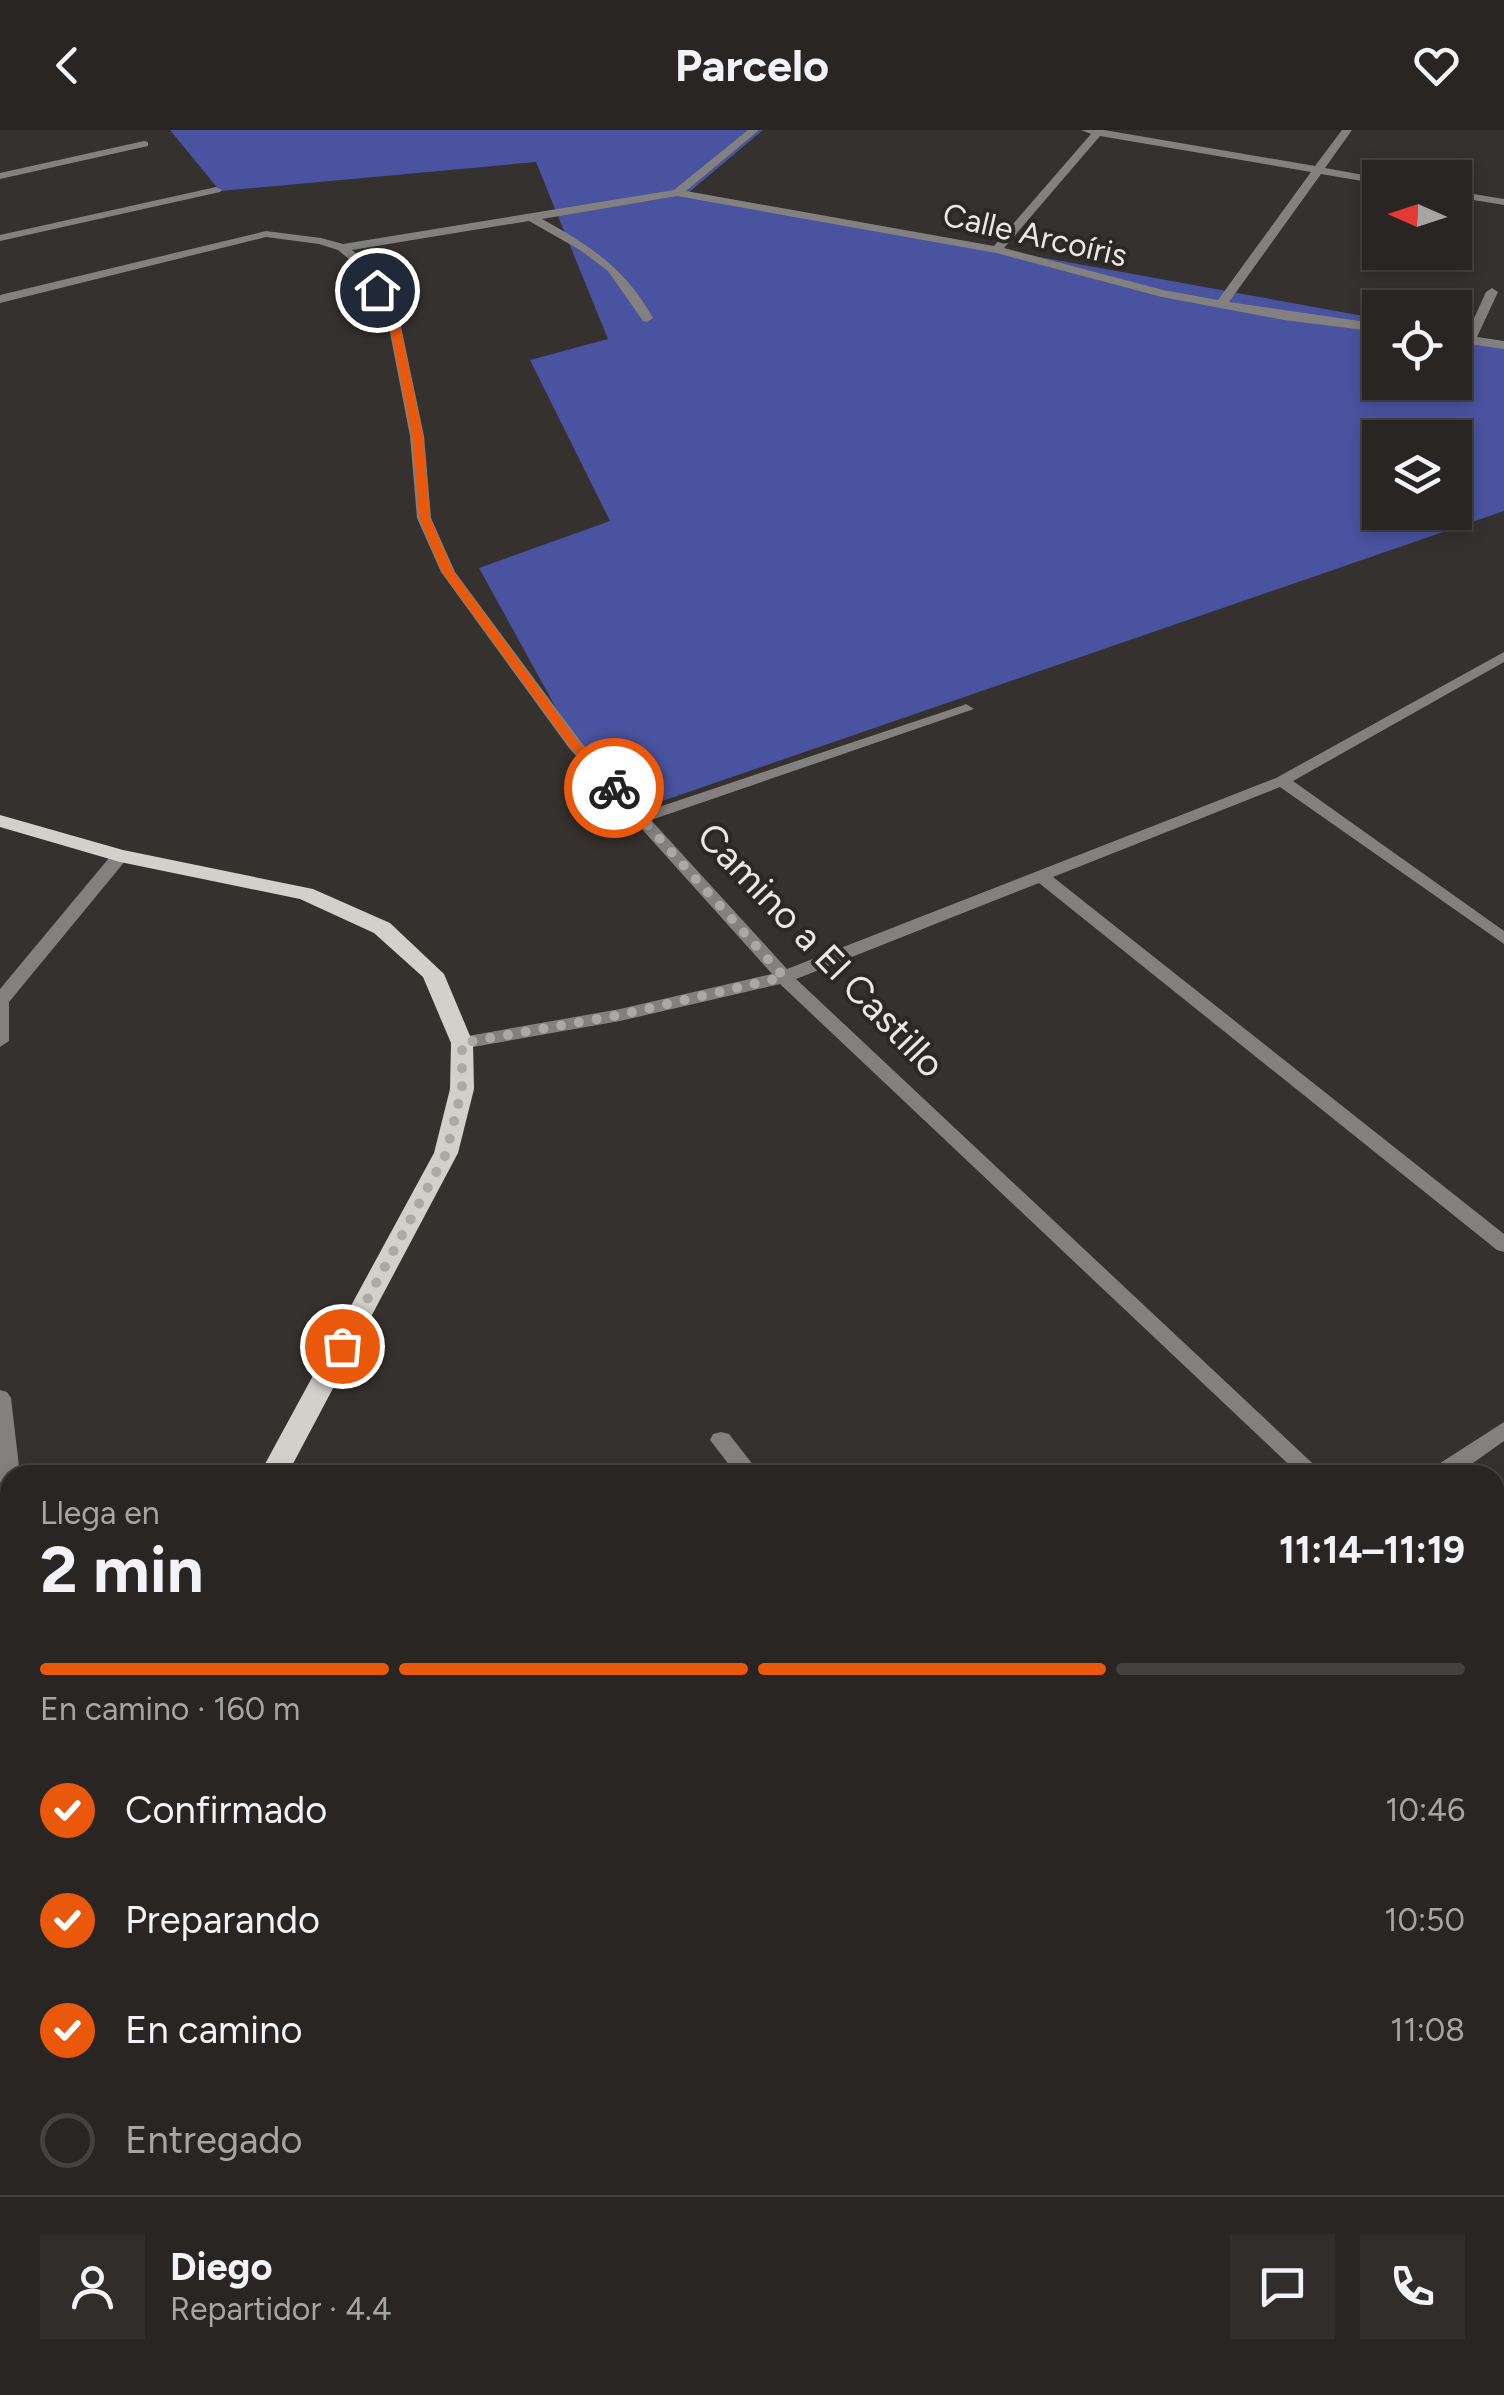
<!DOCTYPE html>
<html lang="es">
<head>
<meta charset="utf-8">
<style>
	:root { --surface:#282522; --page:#302d2a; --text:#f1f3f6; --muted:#a5a5a5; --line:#444240; --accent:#ea580c }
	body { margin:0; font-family:Figtree,sans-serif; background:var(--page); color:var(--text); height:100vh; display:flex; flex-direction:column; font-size:38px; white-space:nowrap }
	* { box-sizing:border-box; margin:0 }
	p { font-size:32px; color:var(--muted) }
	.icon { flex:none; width:55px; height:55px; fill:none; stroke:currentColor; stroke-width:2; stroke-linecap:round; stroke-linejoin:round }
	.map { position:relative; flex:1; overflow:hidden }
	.drawer { position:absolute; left:0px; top:1335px; width:1505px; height:930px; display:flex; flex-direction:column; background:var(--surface); border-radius:30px 30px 0 0; box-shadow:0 5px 15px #0003,0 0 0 2px var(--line) }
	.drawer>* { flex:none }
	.needle { width:65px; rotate:273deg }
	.tools { position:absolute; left:1362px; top:30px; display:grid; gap:20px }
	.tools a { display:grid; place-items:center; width:110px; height:110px; border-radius:0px; background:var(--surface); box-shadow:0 5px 15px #0003,0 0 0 2px var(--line); font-size:50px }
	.pin { position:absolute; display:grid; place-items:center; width:85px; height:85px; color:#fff; margin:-42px; border:5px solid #fff; border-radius:50%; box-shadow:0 2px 10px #0007 }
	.courier { position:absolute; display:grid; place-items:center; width:100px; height:100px; margin:-50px; border:8px solid #ea580c; border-radius:50%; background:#fff; color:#222; box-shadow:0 2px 12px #0007 }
	.head em { font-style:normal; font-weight:700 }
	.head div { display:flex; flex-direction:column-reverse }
	.head { display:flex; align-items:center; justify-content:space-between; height:170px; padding:0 40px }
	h1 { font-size:65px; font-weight:700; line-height:75px }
	.bar { display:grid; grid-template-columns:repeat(4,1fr); gap:15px 10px; align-content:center; height:120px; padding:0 40px }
	.bar i { height:12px; border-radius:8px; background:var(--line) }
	.bar .current { background:var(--accent) }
	.bar p { grid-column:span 4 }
	.line { display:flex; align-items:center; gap:25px; padding:0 40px; border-top:2px solid var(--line) }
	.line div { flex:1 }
	.round { display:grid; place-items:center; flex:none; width:105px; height:105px; border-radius:0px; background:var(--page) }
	ol { padding:0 40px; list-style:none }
	li { display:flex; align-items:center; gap:30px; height:110px }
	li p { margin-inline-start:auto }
	li .icon { padding:10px; border-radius:50%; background:var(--accent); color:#fff; stroke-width:4 }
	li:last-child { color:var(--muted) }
	li i { width:55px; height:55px; border:5px solid var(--line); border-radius:50% }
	header { display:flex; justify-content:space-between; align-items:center; height:130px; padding:0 40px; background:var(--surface); font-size:45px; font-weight:700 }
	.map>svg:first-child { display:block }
	.forest { fill:#49539f; fill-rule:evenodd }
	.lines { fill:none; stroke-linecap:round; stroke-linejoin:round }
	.minor { fill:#83817f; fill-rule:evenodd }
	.primary { fill:#d3d0cc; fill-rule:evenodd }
	.route { fill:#ea580c }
	.done { stroke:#aba8a6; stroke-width:10; stroke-dasharray:0 18 }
	.labels { text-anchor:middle; stroke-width:8; stroke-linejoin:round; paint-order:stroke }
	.far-street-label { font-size:32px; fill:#eae8e6; stroke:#2b2825 }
	.street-label { font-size:38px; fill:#eae8e6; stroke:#2b2825 }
</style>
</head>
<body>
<header><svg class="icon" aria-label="back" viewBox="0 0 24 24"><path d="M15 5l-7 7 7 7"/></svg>Parcelo<svg class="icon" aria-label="heart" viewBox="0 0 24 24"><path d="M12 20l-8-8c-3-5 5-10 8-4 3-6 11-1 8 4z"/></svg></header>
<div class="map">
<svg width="1504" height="2265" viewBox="0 0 1504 2265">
	<rect width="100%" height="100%" fill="#35312e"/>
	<!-- forest -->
	<path class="forest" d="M170,0H763L688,63L1380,189V252H1455V203L1504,212V381L616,687L479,438L610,391L530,230L608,209L536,32L220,61ZM1380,308H1455V382H1380Z"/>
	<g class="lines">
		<!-- minor -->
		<path class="minor" d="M748,0H759L686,61L994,116L1091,4L1081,0H1104L1315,36L1342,0H1352L1325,38L1380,48V54L1321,44L1229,172L1380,194V202L1284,190L1162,167L996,123L677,66L542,89C592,117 624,137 653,188L647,192L643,191L608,141L580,120L529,91L352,120L365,131L399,187L424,306L431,388L455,442L581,612L644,682L961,576L966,574L974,579L651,690L787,839L1276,648L1504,522V532L1293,651L1504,801V814L1280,657L1053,747L1504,1104V1122L1497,1120L1039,753L796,849L1325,1345H1300L780,854L620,891L462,919L456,917L453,913L462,907L620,879L772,844L569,618L441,442L417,388L410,306L387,187L356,135L338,120L319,114L266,107L0,173V165L266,101L321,108L343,114L674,60ZM1100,6L1311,42L1218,170L1163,160L1004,118Z
			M144,11L148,12V16L0,49V43Z
			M216,57L222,60L220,62L0,111V105Z
			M1455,61L1504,69V75L1455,67Z
			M1492,158L1498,162L1477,207L1504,211V219L1455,212V204L1466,206L1486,162Z
			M120,721L128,726L126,730L9,872V911L0,917V859L114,722Z
			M0,1260L7,1262L11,1268L20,1345H10V1359L0,1352Z
			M1504,1292V1311L1456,1345H1428L1431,1339Z
			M721,1302L729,1304L761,1345H737L710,1310L713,1304Z
			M10,1468V1489L0,1493V1472Z
			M1495,1489L1504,1493V1516L1495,1512Z
			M10,1611V1730L0,1736V1618Z
			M0,1766L10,1772V1886L0,1880Z
			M1504,2093V2122L1495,2126V2097Z
			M121,2255H157L161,2265H125Z"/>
		<!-- primary -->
		<path class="primary" d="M0,685L123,720L313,759L390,793L444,844L473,913L474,959L458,1023L287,1345H259L434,1023L450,959L451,913L423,847L374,803L300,769L120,732L0,697Z
			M1228,2255H1286L1290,2265H1232Z"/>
	</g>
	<!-- route -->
	<path class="route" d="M377,157L398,187L423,306L430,388L453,441L579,613L619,656V661H610L571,618L442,442L419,388L412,306L388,187L372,160Z"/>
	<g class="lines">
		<!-- done -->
		<path class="done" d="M342,1216L446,1024L462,959V913L620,885L784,847L614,658"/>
	</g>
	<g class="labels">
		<!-- far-street labels -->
		<g class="far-street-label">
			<text transform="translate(1035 105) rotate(13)" y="11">Calle Arcoíris</text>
		</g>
		<!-- street labels -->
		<g class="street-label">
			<text transform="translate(821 820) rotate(46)" y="13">Camino a El Castillo</text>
		</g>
	</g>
</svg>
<div class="tools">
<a><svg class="needle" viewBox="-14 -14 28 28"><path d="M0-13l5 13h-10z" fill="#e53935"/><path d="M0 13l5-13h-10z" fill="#a5a5a5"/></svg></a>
<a><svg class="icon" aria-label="locate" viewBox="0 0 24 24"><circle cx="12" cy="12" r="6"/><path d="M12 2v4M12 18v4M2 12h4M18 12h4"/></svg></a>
<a><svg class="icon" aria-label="layers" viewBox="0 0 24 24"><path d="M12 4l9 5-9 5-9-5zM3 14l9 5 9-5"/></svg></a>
</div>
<div class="pin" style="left:342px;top:1216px;background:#ea580c"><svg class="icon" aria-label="bag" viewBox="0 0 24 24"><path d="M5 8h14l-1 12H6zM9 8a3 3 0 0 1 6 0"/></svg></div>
<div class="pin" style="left:377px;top:160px;background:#1f2937"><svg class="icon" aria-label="home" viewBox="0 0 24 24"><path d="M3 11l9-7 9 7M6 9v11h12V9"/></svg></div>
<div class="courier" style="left:614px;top:658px"><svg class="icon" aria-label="bike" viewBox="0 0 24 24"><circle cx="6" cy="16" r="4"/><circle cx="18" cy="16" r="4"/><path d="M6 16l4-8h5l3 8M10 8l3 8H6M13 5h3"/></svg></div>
<section class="drawer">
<div class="head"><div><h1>2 min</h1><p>Llega en</p></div><em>11:14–11:19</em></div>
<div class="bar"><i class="current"></i><i class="current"></i><i class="current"></i><i></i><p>En camino · 160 m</p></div>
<ol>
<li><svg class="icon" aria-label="check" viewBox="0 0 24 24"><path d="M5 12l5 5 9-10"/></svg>Confirmado<p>10:46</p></li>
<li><svg class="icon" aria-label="check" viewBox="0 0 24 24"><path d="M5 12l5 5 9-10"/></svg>Preparando<p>10:50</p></li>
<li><svg class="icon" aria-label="check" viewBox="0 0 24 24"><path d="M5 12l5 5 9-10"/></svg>En camino<p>11:08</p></li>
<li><i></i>Entregado</li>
</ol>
<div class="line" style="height:180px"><a class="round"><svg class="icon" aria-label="person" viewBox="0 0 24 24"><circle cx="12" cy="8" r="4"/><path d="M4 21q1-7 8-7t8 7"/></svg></a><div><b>Diego</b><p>Repartidor · 4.4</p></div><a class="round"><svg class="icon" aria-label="chat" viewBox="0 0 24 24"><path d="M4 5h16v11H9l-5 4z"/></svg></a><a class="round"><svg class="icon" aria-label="phone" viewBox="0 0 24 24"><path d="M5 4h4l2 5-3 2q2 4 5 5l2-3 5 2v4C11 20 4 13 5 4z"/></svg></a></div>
</section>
</div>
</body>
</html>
